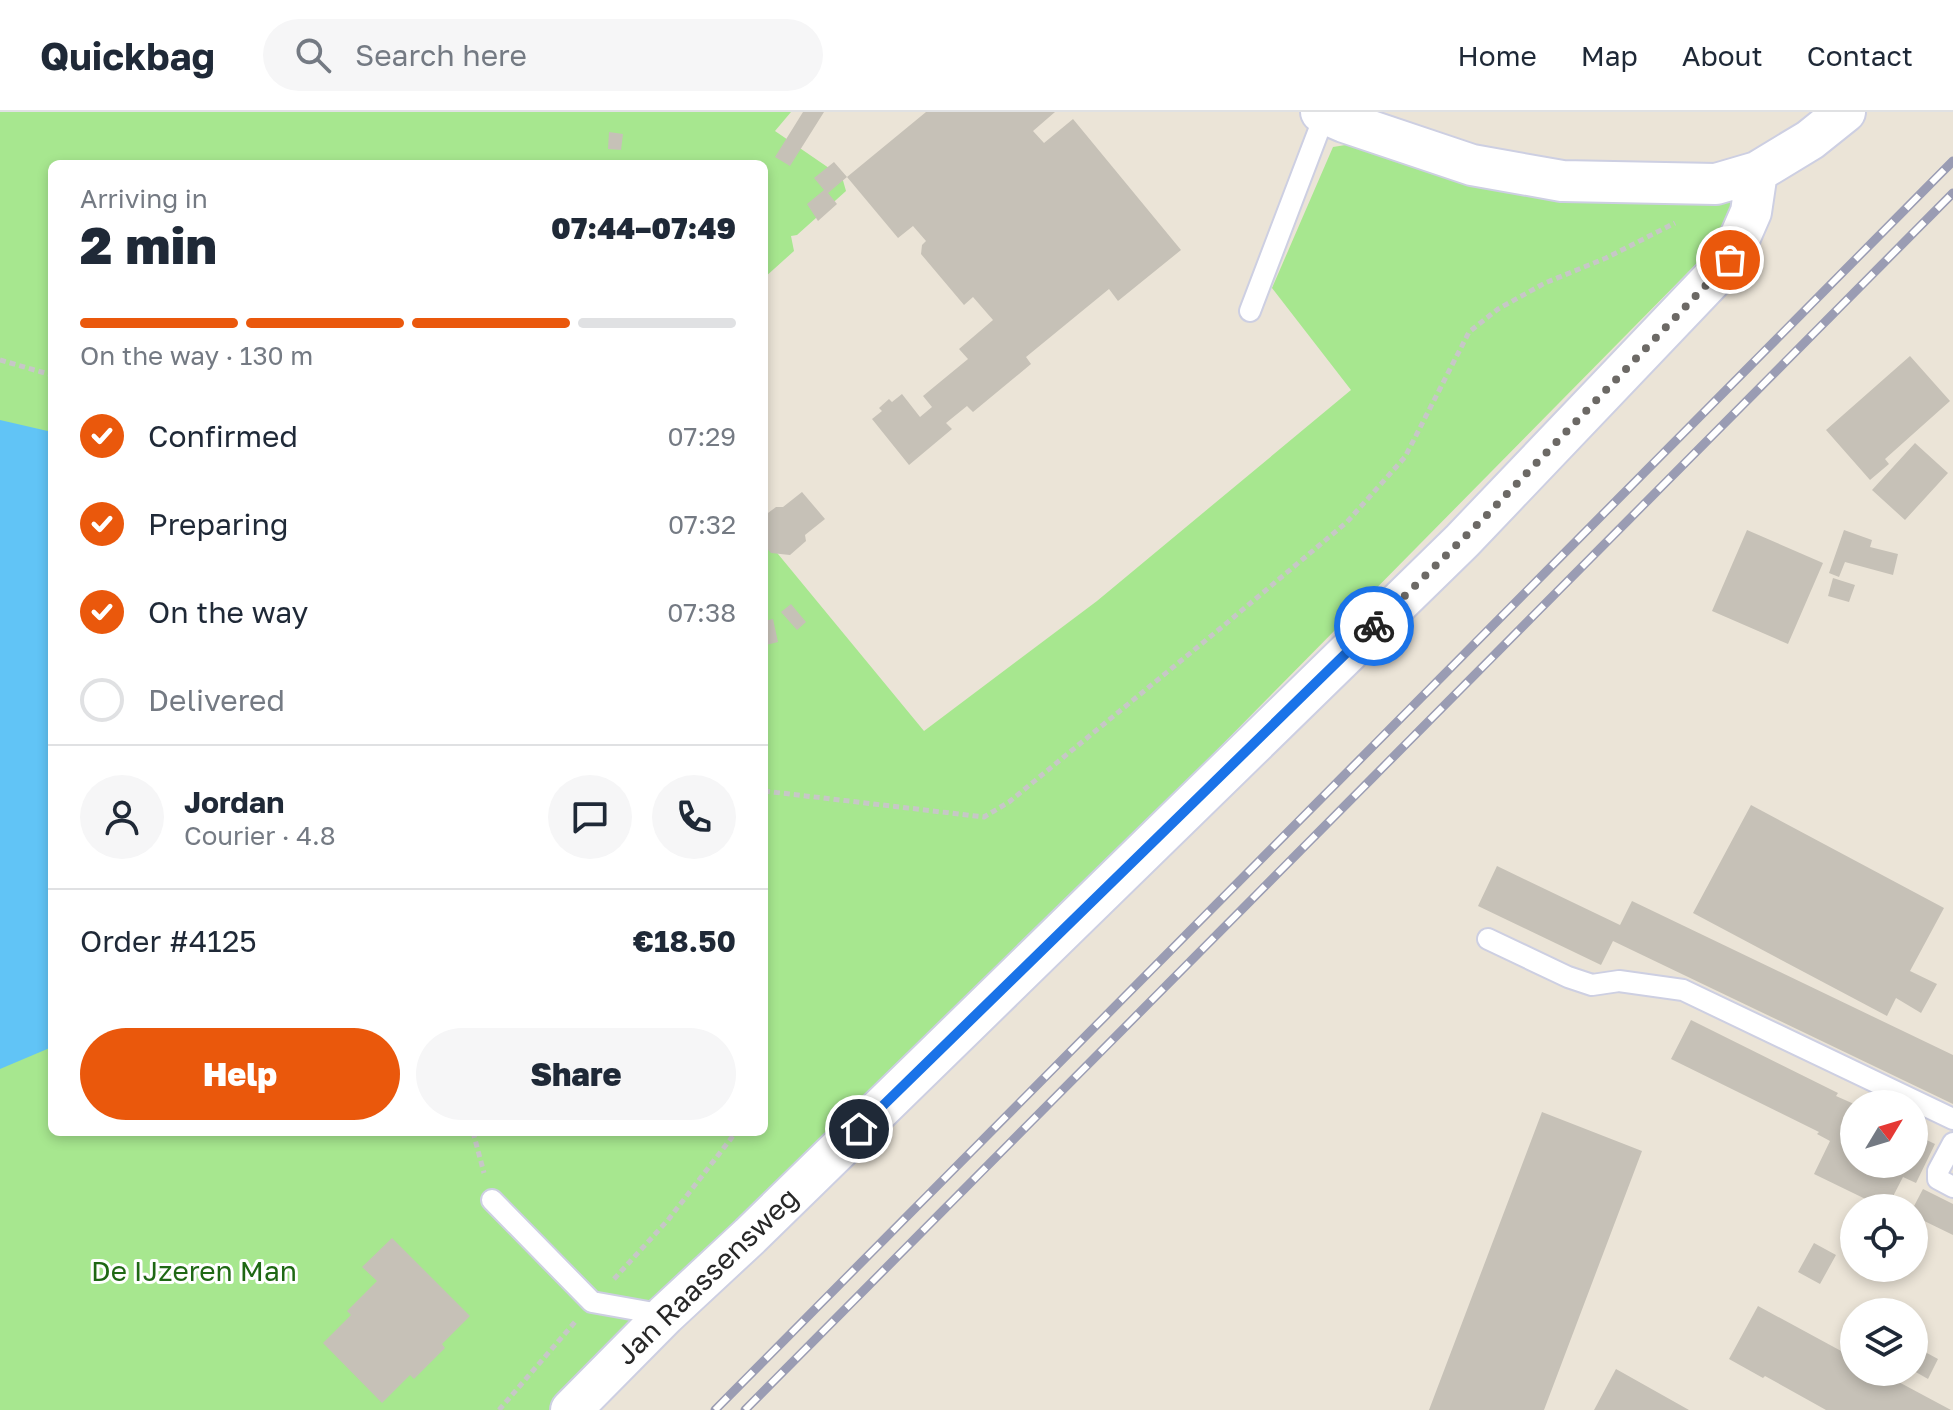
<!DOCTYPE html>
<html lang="en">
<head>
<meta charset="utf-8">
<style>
	:root { --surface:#fff; --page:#f6f6f7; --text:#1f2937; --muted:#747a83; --line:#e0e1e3; --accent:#ea580c }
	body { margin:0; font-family:"Golos Text",sans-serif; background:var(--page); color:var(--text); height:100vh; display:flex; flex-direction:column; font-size:30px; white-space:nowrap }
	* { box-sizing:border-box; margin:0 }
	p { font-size:26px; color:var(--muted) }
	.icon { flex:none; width:44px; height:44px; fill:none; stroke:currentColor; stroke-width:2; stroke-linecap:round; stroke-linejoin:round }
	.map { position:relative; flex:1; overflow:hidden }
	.details { position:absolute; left:48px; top:48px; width:720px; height:976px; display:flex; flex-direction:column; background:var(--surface); border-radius:12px; box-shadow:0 4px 12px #0003 }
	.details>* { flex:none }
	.needle { width:52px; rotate:52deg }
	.buttons { position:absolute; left:1840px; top:978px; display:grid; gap:16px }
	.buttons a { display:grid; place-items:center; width:88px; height:88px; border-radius:50%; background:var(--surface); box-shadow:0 4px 12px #0003; font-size:40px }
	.pin { position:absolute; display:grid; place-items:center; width:68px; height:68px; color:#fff; margin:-34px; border:4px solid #fff; border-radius:50%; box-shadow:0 2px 8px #0007 }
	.courier { position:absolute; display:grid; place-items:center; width:80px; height:80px; margin:-40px; border:6px solid #1a73e8; border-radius:50%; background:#fff; color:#222; box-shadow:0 2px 10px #0007 }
	.headline em { font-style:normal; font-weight:800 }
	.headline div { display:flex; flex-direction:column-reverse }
	.headline { display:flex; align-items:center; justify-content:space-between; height:136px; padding:0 32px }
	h1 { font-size:52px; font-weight:800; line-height:60px }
	.bar { display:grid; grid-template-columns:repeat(4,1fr); gap:12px 8px; align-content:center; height:96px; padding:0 32px }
	.bar i { height:10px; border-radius:6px; background:var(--line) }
	.bar .active { background:var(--accent) }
	.bar p { grid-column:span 4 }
	.line { display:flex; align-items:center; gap:20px; padding:0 32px; border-top:2px solid var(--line) }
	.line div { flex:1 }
	.round { display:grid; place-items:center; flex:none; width:84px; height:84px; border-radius:42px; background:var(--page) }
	ol { padding:0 32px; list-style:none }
	li { display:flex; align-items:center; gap:24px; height:88px }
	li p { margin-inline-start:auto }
	li .icon { padding:8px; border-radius:50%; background:var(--accent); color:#fff; stroke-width:4 }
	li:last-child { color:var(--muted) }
	li i { width:44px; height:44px; border:4px solid var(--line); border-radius:50% }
	.primary-button { display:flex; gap:16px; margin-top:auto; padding:16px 32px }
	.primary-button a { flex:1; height:92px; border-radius:48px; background:var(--accent); color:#fff; font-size:32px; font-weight:800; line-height:92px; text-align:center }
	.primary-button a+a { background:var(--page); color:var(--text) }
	header { display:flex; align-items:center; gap:48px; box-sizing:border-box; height:112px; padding:0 40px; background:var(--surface); border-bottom:2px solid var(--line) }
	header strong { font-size:38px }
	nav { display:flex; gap:44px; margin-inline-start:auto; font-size:28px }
	.search { width:560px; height:72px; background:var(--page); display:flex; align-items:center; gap:20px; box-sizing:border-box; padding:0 28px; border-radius:44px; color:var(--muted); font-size:30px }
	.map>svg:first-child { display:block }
	.green { fill:#a7e78f }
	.water { fill:#61c4f6 }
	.building { fill:#c6c1b7 }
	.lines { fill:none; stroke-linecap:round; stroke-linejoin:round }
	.lane-casing { stroke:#cdcfe2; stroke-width:24 }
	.street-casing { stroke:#cdcfe2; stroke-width:44 }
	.path { stroke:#c7c7c7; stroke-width:5; stroke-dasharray:6 4; stroke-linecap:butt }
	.lane { stroke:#fff; stroke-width:20 }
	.street { stroke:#fff; stroke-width:40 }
	.rail-casing { stroke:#9a9cb3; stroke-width:9 }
	.rail { stroke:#fff; stroke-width:6; stroke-dasharray:18; stroke-linecap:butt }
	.done { stroke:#6c6965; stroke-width:8; stroke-dasharray:0 14.4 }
	.route { stroke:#1a73e8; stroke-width:10 }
	.labels { text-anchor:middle; stroke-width:6; stroke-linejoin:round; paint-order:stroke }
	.park-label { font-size:28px; fill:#1f6814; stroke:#fff }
	.street-label { font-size:28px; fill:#272727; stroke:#fff }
</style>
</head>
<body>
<header>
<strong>Quickbag</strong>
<div class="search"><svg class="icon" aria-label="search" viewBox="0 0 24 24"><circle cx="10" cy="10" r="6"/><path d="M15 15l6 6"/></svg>Search here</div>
<nav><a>Home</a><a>Map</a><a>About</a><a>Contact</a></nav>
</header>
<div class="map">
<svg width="1953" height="1298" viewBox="0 0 1953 1298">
	<rect width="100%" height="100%" fill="#ebe4d7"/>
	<!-- green -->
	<path class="green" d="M0,0H791L775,19L842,65L846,79L797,123L791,124L794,139L764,166V52H52V1020H764V425L924,619L1097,489L1351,278L1272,176L1333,35L1358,31L1716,82L1738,89L1731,113L1700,148L1138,718L554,1298H0Z"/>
	<!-- water -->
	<path class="water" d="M0,308L52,320V935L0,957Z"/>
	<!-- building -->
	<path class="building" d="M803,0H824L790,54L775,45Z
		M926,0H1055L1033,19L1044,31L1073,7L1181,138L1118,189L1109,177L1026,245L1031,252L973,300L967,294L946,311L952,317L909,353L872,307L882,299L879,296L889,287L892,290L902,282L920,305L932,295L923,284L968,247L959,237L993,208L973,185L964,193L921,142L922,133L926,129L913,114L898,126L847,65Z
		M609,20L623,22L621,38L608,37Z
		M834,50L847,65L828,81L837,92L818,109L807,92L824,78L814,66Z
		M1910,244L1950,289L1885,347L1889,352L1870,368L1826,318Z
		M1915,331L1948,361L1905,408L1872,378Z
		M802,380L825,407L805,423L806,429L790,443L771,441L764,433V404L776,395H783Z
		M1747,418L1823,451L1788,532L1712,499Z
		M1844,418L1872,428L1870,435L1898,442L1893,463L1845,450L1839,465L1829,461Z
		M1833,466L1855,473L1849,490L1828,484Z
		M791,492L806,510L797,518L781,500Z
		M773,507L778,530L766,533L764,509Z
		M1751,693L1944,796L1910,859L1937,872L1921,901L1896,886L1887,904L1693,801Z
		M1497,754L1620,813L1632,789L1953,943V992L1613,829L1601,853L1478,794Z
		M1691,908L1838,981L1836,984L1854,992V1052H1914V1022L1935,1032L1916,1071L1903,1065L1887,1096H1884L1814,1062L1830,1029L1817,1022L1819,1020L1671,947Z
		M1542,1000L1642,1039L1544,1298H1429Z
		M1923,1077L1953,1092V1123L1914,1104L1913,1096Z
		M392,1126L470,1204L442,1232L445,1236L414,1267L410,1263L382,1291L323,1231L351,1203L347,1199L377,1169L362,1155Z
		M1814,1131L1836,1143L1820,1172L1798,1160Z
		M1758,1194L1854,1246V1260H1880L1951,1298H1826L1765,1264L1763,1266L1729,1247Z
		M1914,1234L1938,1247L1928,1267L1914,1259Z
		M1616,1257L1689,1298H1594Z"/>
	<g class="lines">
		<defs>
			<path id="lane" d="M1250,199L1325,2
				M1488,827L1568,865L1592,873L1619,869L1683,878L1953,1007
				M1953,1031L1938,1059V1067L1953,1075
				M492,1088L592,1190L665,1203"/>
			<path id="street" d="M1321,0L1344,10L1472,53L1562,69L1716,72L1757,60L1810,28L1845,0
				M571,1298L665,1203L750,1124L1462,429L1730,148L1751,100L1757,60"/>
		</defs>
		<!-- lane casing -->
		<use href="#lane" class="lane-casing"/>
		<!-- street casing -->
		<use href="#street" class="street-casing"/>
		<!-- path -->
		<path class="path" d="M0,248L52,263
			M764,679L984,705L1009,690L1222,515L1347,410L1405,345L1469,220L1498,197L1545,171L1606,146L1675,111
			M473,1020L484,1061
			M614,1167L668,1108L736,1020
			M499,1298L575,1210"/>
		<!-- lane -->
		<use href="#lane" class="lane"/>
		<!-- street -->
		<use href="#street" class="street"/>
		<defs>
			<path id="rail" d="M715,1298L1953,49
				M745,1298L1953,81"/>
		</defs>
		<!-- rail casing -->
		<use href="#rail" class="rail-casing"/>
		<!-- rail -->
		<use href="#rail" class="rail"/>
	</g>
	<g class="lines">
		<!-- done -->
		<path class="done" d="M1374,514L1484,406L1730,148"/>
		<!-- route -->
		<path class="route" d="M859,1017L1374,514"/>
	</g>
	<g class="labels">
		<!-- park labels -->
		<g class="park-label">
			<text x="194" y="1169">De IJzeren Man</text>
		</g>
		<!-- street labels -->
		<g class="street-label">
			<text transform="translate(707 1164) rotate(-44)" y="10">Jan Raassensweg</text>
		</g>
	</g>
</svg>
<div class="buttons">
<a><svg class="needle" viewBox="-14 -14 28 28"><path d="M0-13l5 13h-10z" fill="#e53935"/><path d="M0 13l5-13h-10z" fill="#747a83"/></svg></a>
<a><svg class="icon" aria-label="locate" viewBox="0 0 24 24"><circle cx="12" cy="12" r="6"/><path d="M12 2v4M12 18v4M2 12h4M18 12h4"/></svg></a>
<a><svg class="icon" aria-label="layers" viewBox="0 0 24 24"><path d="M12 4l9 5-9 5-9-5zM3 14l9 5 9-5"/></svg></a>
</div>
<div class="pin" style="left:1730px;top:148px;background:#ea580c"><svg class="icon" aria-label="bag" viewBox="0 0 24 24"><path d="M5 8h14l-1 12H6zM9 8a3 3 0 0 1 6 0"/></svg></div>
<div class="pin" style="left:859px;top:1017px;background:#1f2937"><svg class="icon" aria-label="home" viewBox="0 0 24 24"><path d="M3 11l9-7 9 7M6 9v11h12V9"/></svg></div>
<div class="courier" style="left:1374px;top:514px"><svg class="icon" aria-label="bike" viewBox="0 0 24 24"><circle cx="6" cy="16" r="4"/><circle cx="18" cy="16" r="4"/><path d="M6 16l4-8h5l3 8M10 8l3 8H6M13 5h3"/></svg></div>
<section class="details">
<div class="headline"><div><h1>2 min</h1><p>Arriving in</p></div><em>07:44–07:49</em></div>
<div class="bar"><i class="active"></i><i class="active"></i><i class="active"></i><i></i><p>On the way · 130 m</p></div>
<ol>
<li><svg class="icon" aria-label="check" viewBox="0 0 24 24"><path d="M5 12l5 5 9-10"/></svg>Confirmed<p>07:29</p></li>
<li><svg class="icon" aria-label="check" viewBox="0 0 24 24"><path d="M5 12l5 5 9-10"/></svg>Preparing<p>07:32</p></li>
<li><svg class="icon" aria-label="check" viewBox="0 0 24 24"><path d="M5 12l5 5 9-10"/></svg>On the way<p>07:38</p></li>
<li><i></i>Delivered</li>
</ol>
<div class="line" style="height:144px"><a class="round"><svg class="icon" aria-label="person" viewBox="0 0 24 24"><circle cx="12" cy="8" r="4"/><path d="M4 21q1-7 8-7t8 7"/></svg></a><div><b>Jordan</b><p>Courier · 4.8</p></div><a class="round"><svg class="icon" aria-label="chat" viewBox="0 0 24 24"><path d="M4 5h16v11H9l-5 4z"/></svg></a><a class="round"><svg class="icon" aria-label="phone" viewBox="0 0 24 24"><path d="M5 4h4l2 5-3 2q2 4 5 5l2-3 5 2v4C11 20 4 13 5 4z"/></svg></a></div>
<div class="line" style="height:104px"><div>Order #4125</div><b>€18.50</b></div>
<div class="primary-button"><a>Help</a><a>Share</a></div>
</section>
</div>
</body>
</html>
